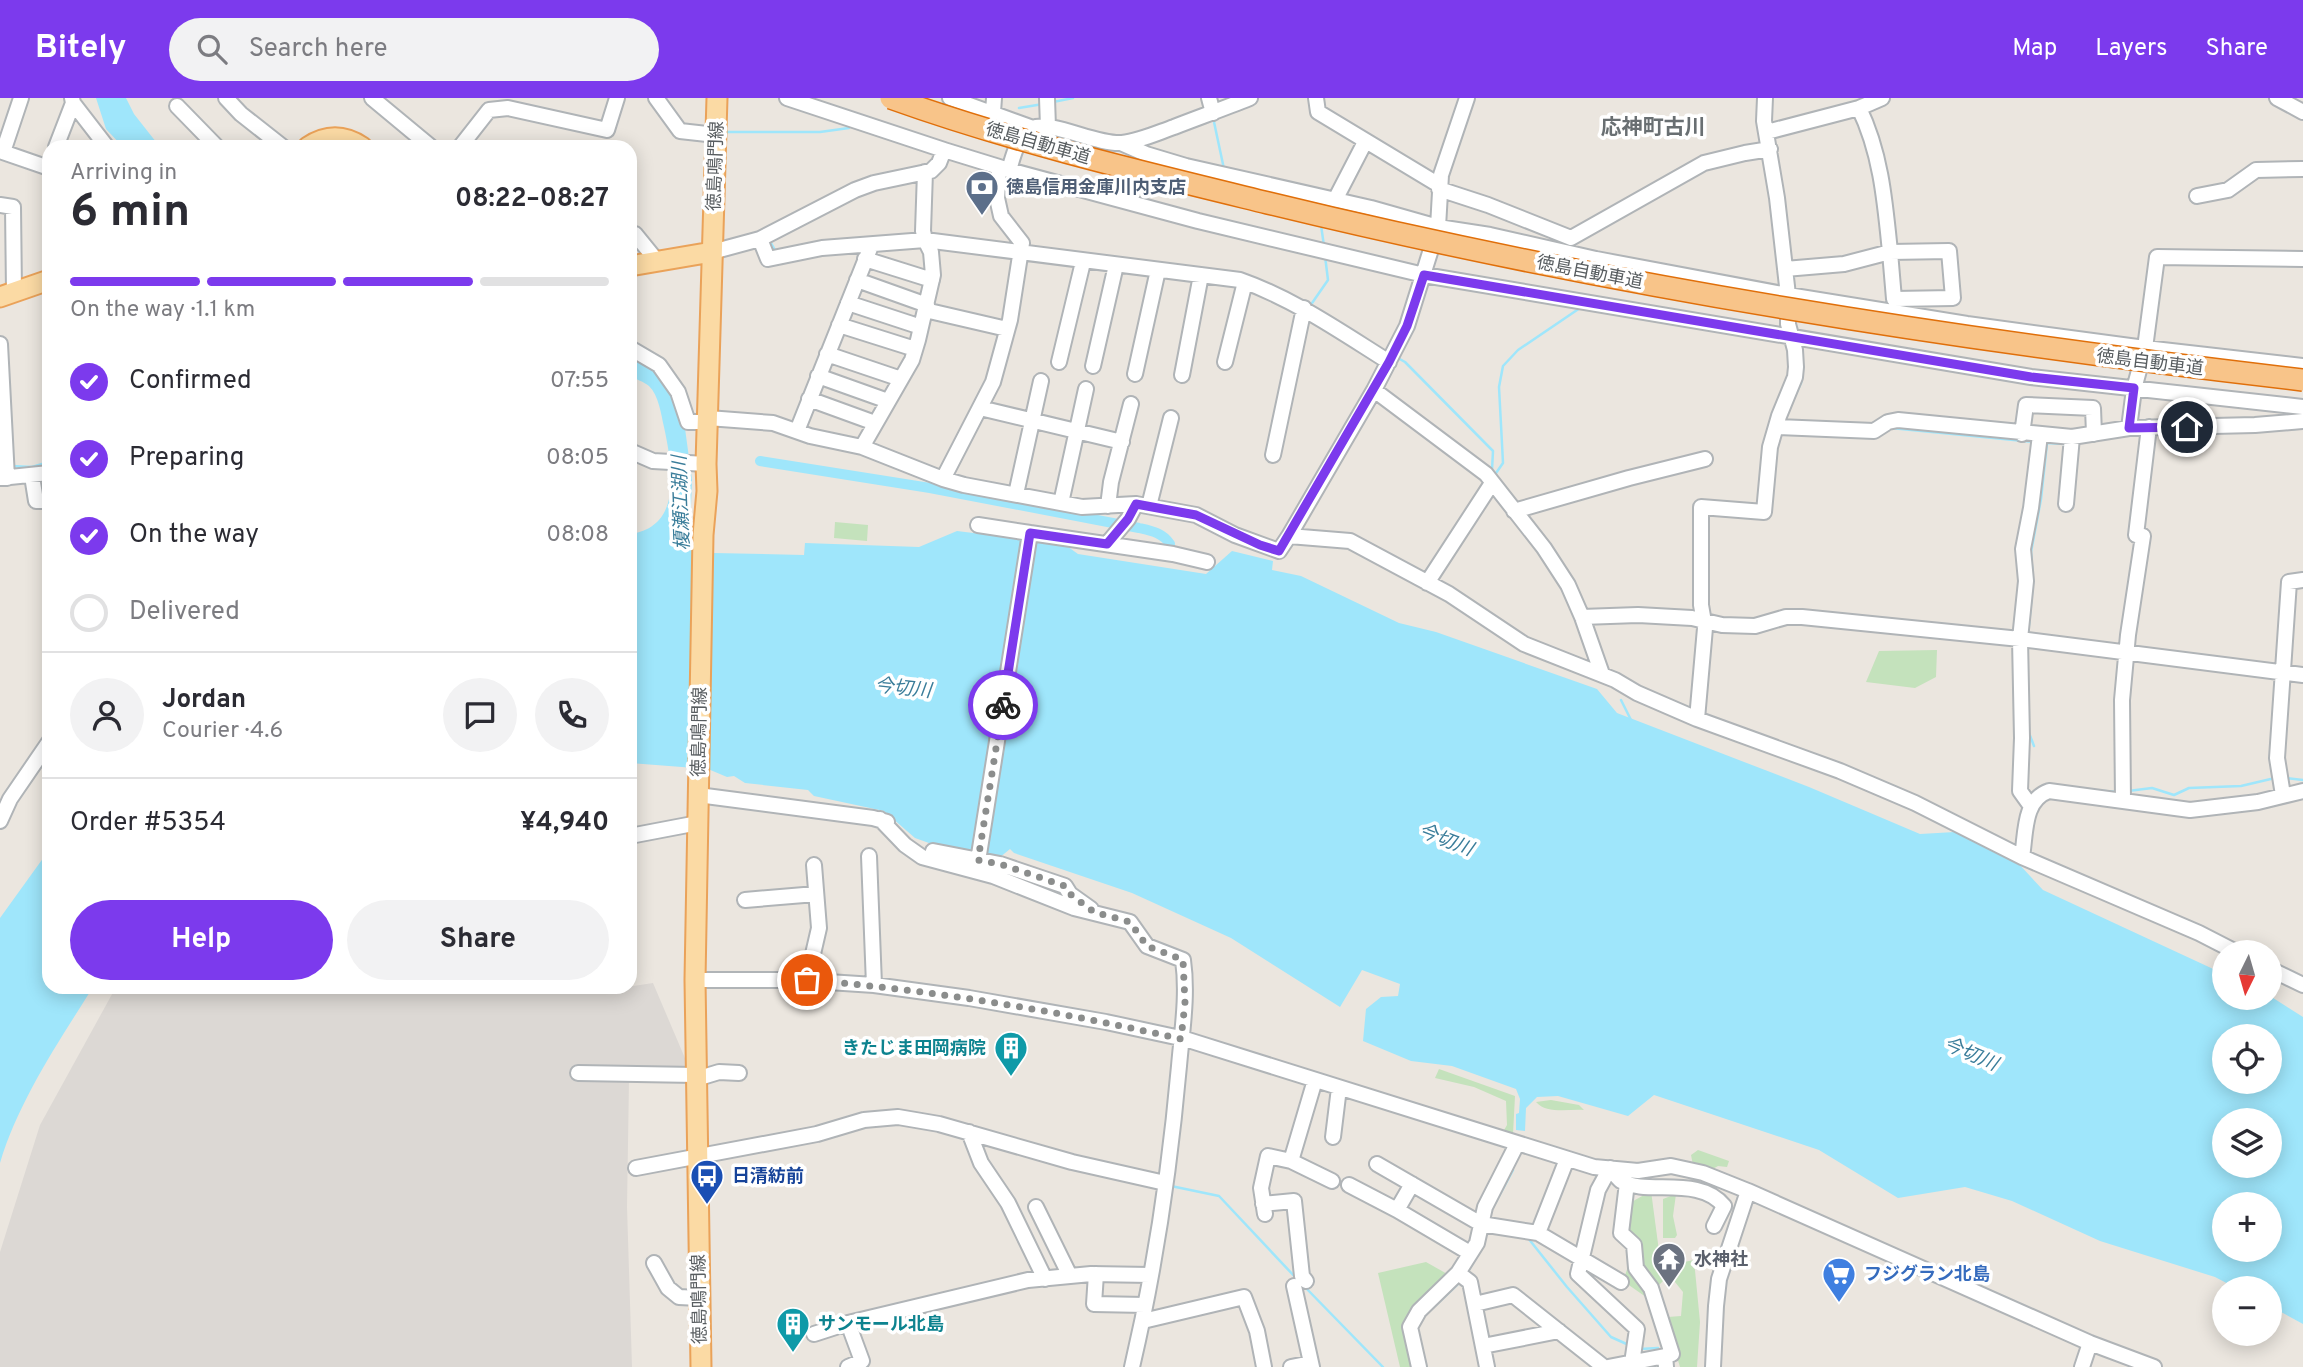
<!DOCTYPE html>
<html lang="en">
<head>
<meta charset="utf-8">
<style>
	:root { --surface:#fff; --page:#f2f2f3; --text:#2b2b33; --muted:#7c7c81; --line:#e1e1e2; --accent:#7c3aed }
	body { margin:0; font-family:Overpass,"Noto Sans JP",sans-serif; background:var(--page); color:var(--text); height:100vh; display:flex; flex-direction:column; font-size:26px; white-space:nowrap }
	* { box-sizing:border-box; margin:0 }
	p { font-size:23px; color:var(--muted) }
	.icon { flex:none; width:38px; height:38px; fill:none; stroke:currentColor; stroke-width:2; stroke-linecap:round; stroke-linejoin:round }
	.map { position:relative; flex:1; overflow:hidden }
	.drawer { position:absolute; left:42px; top:42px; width:595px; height:854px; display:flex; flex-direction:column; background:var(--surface); border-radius:21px; box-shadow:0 4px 18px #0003 }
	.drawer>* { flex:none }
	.needle { width:46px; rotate:185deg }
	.tools { position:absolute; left:2212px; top:842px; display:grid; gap:14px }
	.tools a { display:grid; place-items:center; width:70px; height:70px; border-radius:50%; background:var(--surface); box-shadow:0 4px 18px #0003; font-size:35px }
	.pin { position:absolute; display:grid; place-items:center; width:60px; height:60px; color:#fff; margin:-30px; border:4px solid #fff; border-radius:50%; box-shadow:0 2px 7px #0007 }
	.courier { position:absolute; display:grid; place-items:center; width:70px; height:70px; margin:-35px; border:5px solid #7c3aed; border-radius:50%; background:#fff; color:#222; box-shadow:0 2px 9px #0007 }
	.summary em { font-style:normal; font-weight:700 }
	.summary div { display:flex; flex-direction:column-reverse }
	.summary { display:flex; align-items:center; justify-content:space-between; height:119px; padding:0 28px }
	h1 { font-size:46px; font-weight:700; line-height:52px }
	.bar { display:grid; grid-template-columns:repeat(4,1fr); gap:10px 7px; align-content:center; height:84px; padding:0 28px }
	.bar i { height:9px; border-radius:5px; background:var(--line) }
	.bar .active { background:var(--accent) }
	.bar p { grid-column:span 4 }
	.line { display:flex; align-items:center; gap:18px; padding:0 28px; border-top:2px solid var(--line) }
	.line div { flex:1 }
	.round { display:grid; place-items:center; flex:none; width:74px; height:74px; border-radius:37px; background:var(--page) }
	ol { padding:0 28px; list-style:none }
	li { display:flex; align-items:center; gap:21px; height:77px }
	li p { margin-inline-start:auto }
	li .icon { padding:7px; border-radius:50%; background:var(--accent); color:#fff; stroke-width:4 }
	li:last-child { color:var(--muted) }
	li i { width:38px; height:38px; border:4px solid var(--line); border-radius:50% }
	.cta { display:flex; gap:14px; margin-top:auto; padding:14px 28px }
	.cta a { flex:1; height:80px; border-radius:42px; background:var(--accent); color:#fff; font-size:28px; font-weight:700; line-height:80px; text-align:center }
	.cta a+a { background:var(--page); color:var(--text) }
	header { display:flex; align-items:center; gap:42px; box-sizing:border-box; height:98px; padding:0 35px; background:var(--accent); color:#fff }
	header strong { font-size:33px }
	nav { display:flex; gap:38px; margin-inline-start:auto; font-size:24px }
	.search { width:490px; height:63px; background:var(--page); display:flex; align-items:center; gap:18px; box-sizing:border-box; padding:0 24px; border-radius:38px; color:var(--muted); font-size:26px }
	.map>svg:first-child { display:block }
	.industrial { fill:#dcd8d4 }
	.green { fill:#c4e2bc }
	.water { fill:#9fe6fb; fill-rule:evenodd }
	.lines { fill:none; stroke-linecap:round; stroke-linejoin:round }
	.stream { stroke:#9fe6fb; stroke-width:2.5 }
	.canal { stroke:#9fe6fb; stroke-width:10 }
	.minor-casing { stroke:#b0b4b7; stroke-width:18 }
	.major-casing { stroke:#eaa259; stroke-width:23 }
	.minor { stroke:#fff; stroke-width:14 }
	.major { stroke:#fbdaa4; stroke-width:19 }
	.highway-bridge-casing { stroke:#e06f0a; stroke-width:24; stroke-linecap:butt }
	.highway-bridge { stroke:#f8c489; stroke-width:21 }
	.done { stroke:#8b8d8c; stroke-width:7; stroke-dasharray:0 12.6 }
	.route { stroke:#7c3aed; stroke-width:9 }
	.labels { text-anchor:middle; stroke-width:7; stroke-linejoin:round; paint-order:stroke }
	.street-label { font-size:18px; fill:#585d60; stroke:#fff }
	.service-label { font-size:18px; font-weight:bold; fill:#4e5e75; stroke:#fff; text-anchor:start }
	.culture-label { font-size:18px; font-weight:bold; fill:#0d838f; stroke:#fff; text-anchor:end }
	.transit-label { font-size:18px; font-weight:bold; fill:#164399; stroke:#fff; text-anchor:start }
	.worship-label { font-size:18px; font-weight:bold; fill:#5b616d; stroke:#fff; text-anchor:start }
	.shop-label { font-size:18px; font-weight:bold; fill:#366cbe; stroke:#fff; text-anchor:start }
	.water-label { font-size:19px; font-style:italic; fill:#3a7d9a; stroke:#fff }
	.quarter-label { font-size:21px; font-weight:bold; fill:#696f72; stroke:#fff }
</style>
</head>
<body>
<header>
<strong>Bitely</strong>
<div class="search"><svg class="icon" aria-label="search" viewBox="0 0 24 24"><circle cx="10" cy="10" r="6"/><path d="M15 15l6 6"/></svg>Search here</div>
<nav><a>Map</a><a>Layers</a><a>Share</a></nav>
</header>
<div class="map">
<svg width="2303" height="1269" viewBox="0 0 2303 1269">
	<rect width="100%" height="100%" fill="#ebe6df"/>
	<!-- industrial -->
	<path class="industrial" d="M653,885L690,972L629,982L627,1109L632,1269H0V1154L40,1027L116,889H627Z"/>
	<!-- green -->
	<path class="green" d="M835,424L868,427L867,443L834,440Z
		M1937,552L1936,579L1915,590L1866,584L1879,553Z
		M1439,971L1515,998L1513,1036L1503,1034L1507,1027L1506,1003L1474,989L1435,980Z
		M1551,1002L1579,1007L1584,1012C1568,1011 1546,1016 1536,1004Z
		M1698,1052L1729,1063L1727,1069L1718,1068L1709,1073L1693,1067L1691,1057Z
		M1651,1093L1663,1183L1656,1190V1206L1623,1183L1630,1163L1628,1106Z
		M1676,1096L1673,1118L1677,1137L1675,1140H1663V1101Z
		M1694,1162L1700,1224L1697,1269H1680L1663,1213L1666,1211L1668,1219L1681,1218L1683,1194L1675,1184L1672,1169L1679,1165Z
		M1426,1164L1449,1177L1407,1227L1416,1269H1400L1378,1175Z"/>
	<!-- water -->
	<path class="water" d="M96,0H126L134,16L160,49H123L106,31Z
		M630,255L665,279L684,323L692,382L690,434L697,436L713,455L804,457L805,445L919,449L957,433L1064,446L1078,456L1206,476L1232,453L1273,463L1272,472L1301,478L1399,525L1436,534L1597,591L1617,615L1809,689L1920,736L1955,734L2017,764L2043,792L2224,876V900L2270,898L2303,919V1226L2270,1208V1190H2236L2215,1179L2100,1143L2012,1103L1965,1089L1898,1100L1819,1052L1654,997L1628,1018L1558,998L1537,999L1526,1010L1525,1033L1516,1032V1016L1519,1015L1520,1001L1516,991L1452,968L1411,963L1363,943L1366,911L1381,899L1398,898L1400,886L1362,872L1340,909L1231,840L1132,795L1014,755L1010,751L999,760L929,745L915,740L884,713L814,698L808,692L745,685L734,678L727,679L708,671L630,665V436C684,429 672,367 664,329C661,316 659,298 649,288C644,284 636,281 630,278ZM2224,938H2270V984H2224ZM2224,1022H2270V1068H2224ZM2224,1106H2270V1152H2224Z
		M49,752V889H93C58,945 19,1002 0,1065V820Z"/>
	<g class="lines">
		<!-- stream -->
		<path class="stream" d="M1053,4L1073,0
			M1019,10L1043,6
			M1214,24L1224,71
			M725,34H820L849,30
			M1321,127L1324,148
			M771,145L776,154
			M1793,179L1794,188
			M1263,184L1279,191
			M1310,208L1328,182L1325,158
			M1396,259L1405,264L1493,353L1492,372
			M1794,300L1801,285L1803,270
			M1891,330L2034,344
			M2294,331L2303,330
			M630,340H631
			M2047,345L2065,346
			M11,368L32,369L49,364
			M1494,378L1503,365L1499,289L1503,268L1518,252L1580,210
			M930,390L933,386
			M2028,537L2033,484L2031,454L2041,401L2047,345H2044
			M1621,602L1631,622
			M2029,635L2034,648
			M2285,680L2303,682
			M2104,693L2118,694
			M2128,693L2152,690L2174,697L2189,690L2241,688L2275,680
			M1171,1088L1219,1098L1296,1180
			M1491,1113L1513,1072
			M1528,1140L1567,1189L1611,1239L1631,1248
			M1467,1175L1480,1153
			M1303,1187L1383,1269
			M1423,1219L1461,1183
			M1640,1251L1658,1250"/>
		<!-- canal -->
		<path class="canal" d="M760,363L930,390L1139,430C1152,433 1163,435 1170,446"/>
		<defs>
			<path id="minor" d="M226,0L241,16L283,49
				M372,0L431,49
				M656,0L680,33L716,37
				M787,0L944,52
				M950,0L1033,30
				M1047,0L1048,29
				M1209,0L1213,15
				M1316,0L1318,14L1439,87
				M1467,0L1441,77L1438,129L1407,228L1374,292L1289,438L1350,443L1449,496L1524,546L1615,582L1637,595L1697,621L1840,673L1915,705L2022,759L2199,835L2236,854
				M2277,0L2303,14
				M73,5L107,49
				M177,8L217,49
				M993,14L994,0
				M1767,34L1859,10L1882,0
				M1121,45L1146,56L1186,68L1371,110L1438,129L1490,137L1596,161L1788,197L1967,226L2145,250L2303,268
				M56,49L73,5L72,0
				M460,49L489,12L508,10L607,32L617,0
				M0,53L49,70
				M3,54L21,0
				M1009,72L1198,123L1424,177L2031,279L2303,309
				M1439,91L1488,107L1571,140L1704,65L1745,55L1770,51
				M2197,98L2228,92L2256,72L2303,71
				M1335,102L1365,44
				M0,107L13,109L14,194
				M635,136L657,163
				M760,141L768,161L822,150L925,142L1240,182C1294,201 1341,234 1389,264
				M712,154L760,141L855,92L874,85L931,73L939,65L944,52L1009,72C1013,59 1018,36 1032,30C1052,22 1096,47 1122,45C1140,43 1157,35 1174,29C1200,19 1225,10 1250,0
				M865,161L932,182
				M1785,171L1844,166L1890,154L1894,201L1953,200L1949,153L1890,154C1885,104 1881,55 1859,10
				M857,182L927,207
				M848,205L921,229
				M925,212L1007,231
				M839,227L915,251
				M0,246L7,380
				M630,250L659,267L678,294L688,324H708
				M827,256L901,281
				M1059,264L1083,164
				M1225,264L1245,184
				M1093,268L1116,167
				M1135,276L1158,172
				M1182,277L1201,177
				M818,278L888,303
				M1374,292L1486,376L1544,450L1568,487L1582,519L1602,576
				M809,301L875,325
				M980,310L1122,344
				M708,320L773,325L810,338L862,349L943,381L964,387L1082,409L1136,406L1196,417L1235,437L1279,453L1289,438
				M1776,329L1874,333L1888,324L1898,322L2072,339L2129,330L2255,327L2303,323
				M2129,330L2134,291L2145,250L2157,159L2303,161
				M797,333L871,148
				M2022,336L2026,307L2093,310L2094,336
				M862,349L912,262L918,242L933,177L931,154L925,142L923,133L925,74
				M630,353L653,363L706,366
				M1273,357L1304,210
				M32,378L36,403H49
				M0,380L49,375
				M943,381L993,284L1010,222L1022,145L1001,118L997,100L999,69
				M1016,396L1041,283
				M1061,405L1086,291
				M2066,406L2072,339
				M1108,408L1111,384L1131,306
				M1149,408L1171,320
				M1514,413L1629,380L1705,361
				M978,427L1030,435
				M1107,446L1128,421L1136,406
				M1427,485L1492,385
				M1582,519L1638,517L1692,520L1722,527L1755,528L1786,519H1802L2020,541L2303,577
				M1697,621L1705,530L1701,507V409L1764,414L1770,349L1779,318L1795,279L1796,269L1795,252L1788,226V197L1777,100L1764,23L1765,0
				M698,697L873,720L887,724
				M2283,697L2277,660L2289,484L2303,482
				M2123,702L2122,602L2128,537L2143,438L2136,437L2149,329
				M2030,707L2020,693L2022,640L2020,541L2026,483L2023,451L2031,410L2040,337
				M880,721L905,747L922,759L993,778L1074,810L1130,824L1147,848L1183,862C1188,897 1182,933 1179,968C1170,1069 1155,1171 1132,1269
				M0,723L10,701L49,644
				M630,738L698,725
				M933,753L1000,766L1065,788L1070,796L1091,811
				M869,758L874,887
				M2022,759C2026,735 2023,702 2049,693L2190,712L2258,704L2303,693
				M978,763L1030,435L1173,456L1207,464
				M745,802L816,796
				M2270,871L2303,887
				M695,882H798L874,887L969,900L1106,924L1185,941L1594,1069L1638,1073L1671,1068L1703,1075L1748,1093L2090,1245L2154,1269
				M807,882L819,830L814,767
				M578,975L696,977
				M696,981L719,974L739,975
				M969,1034L981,1065L1008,1105L1045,1181
				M1333,1039L1339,990
				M1567,1061L1538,1135L1621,1184
				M1291,1063L1332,1083
				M1377,1066L1481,1126L1538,1135
				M636,1070L817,1036L864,1022L898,1019L939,1026L1072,1064L1165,1085
				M1627,1085L1621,1135L1634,1147L1636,1170L1651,1190L1672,1256L1665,1258
				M1349,1087L1397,1112L1470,1155
				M1263,1106L1294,1103L1302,1178L1306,1183
				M1036,1109L1070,1178
				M1397,1112L1412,1086
				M1265,1116L1261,1090L1268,1058L1291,1063L1315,982
				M654,1165L668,1190L679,1199L699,1200
				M1458,1175L1470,1184L1487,1269
				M1096,1176L1094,1206L1145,1207
				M1294,1188L1312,1269
				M1475,1206L1513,1197L1604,1269
				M1143,1223L1244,1199L1257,1233L1264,1269
				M814,1236L848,1225L1028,1182L1091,1176L1150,1177
				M1483,1248L1559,1233
				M1632,1265L1637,1231L1578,1176L1598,1092L1610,1070C1613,1074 1617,1080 1621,1083C1647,1098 1699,1077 1724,1108L1714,1128
				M848,1269L862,1263L848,1225
				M1291,1269L1311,1265
				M1419,1269L1410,1229L1419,1213L1458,1175L1477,1145L1485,1109L1517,1046
				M1608,1269L1665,1258L1666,1269
				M1713,1269L1716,1208L1719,1181L1748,1093
				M2082,1269L2090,1245"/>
			<path id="major" d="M308,49C326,37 344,37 362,49
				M630,168L712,154
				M0,199L49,182
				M701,1269L695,882L703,437L707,393L706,366L717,0"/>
		</defs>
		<!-- minor casing -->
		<use href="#minor" class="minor-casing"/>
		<!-- major casing -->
		<use href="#major" class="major-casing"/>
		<!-- minor -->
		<use href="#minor" class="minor"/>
		<!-- major -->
		<use href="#major" class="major"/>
		<defs>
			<path id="highway-bridge" d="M891,0C1014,44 1141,74 1268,105C1608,188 1955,242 2303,282"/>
		</defs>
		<!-- highway-bridge casing -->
		<use href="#highway-bridge" class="highway-bridge-casing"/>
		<!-- highway-bridge -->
		<use href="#highway-bridge" class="highway-bridge"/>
	</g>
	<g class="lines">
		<!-- done -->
		<path class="done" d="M807,882C933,892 1058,913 1181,941L1185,905L1183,862L1147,848L1130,824L1094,814L1070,796L1065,788L1000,766L978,762L1003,607"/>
		<!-- route -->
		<path class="route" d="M1003,607L1030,435L1107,446L1128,421L1136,406L1196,417L1260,447L1279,453L1389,264L1407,228L1424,177L2031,279L2134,290L2129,330L2187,329"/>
	</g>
	<!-- icons -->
	<defs>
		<symbol id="bank-pin" viewBox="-11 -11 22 30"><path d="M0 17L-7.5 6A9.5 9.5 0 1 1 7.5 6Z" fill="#5c6f8a" stroke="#fff"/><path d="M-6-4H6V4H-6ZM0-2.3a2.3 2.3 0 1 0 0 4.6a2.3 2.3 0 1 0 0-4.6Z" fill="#fff"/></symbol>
		<symbol id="building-pin" viewBox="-11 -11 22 30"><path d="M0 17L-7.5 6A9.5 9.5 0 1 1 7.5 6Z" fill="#0f9aa8" stroke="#fff"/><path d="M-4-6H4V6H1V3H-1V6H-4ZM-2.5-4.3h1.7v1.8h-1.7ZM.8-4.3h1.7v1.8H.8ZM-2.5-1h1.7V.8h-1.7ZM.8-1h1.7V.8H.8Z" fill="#fff"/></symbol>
		<symbol id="bus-pin" viewBox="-11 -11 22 30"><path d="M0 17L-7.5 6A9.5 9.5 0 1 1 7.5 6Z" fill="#1a4fb4" stroke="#fff"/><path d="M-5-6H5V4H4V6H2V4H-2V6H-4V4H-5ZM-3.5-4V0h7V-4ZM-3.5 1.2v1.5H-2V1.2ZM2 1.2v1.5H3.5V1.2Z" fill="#fff"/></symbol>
		<symbol id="temple-pin" viewBox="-11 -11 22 30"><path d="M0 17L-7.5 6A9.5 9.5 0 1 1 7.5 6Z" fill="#6b7280" stroke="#fff"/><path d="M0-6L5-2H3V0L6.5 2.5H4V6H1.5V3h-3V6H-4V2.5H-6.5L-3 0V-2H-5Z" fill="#fff"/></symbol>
		<symbol id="supermarket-pin" viewBox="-11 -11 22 30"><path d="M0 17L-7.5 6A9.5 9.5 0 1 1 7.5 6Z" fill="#3f7fe0" stroke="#fff"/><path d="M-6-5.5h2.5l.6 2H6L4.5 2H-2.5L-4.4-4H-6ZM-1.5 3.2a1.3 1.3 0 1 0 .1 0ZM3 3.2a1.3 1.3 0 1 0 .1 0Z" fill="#fff"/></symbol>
	</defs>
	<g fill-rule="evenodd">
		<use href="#bank-pin" x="963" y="70" width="38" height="52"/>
		<use href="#building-pin" x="992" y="931" width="38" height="52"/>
		<use href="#bus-pin" x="688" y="1059" width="38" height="52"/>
		<use href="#temple-pin" x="1650" y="1142" width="38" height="52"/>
		<use href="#supermarket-pin" x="1820" y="1157" width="38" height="52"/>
		<use href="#building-pin" x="774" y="1207" width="38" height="52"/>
	</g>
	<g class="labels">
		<!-- street labels -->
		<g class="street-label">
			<text transform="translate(1038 45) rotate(16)" y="6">徳島自動車道</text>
			<text transform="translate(715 68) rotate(-88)" y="6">徳島鳴門線</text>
			<text transform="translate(1590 174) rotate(11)" y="6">徳島自動車道</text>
			<text transform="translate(2150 264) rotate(7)" y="6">徳島自動車道</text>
			<text transform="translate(699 634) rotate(-89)" y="6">徳島鳴門線</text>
			<text transform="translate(699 1201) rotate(-91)" y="6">徳島鳴門線</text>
		</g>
		<!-- service labels -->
		<g class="service-label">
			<text x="1006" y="95">徳島信用金庫川内支店</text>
		</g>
		<!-- culture labels -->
		<g class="culture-label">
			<text x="986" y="956">きたじま田岡病院</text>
			<text x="818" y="1232" text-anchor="start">サンモール北島</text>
		</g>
		<!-- transit labels -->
		<g class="transit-label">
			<text x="732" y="1084">日清紡前</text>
		</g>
		<!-- worship labels -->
		<g class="worship-label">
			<text x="1694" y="1167">水神社</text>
		</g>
		<!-- shop labels -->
		<g class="shop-label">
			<text x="1864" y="1182">フジグラン北島</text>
		</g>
		<!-- water labels -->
		<g class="water-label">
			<text transform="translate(680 405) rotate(-92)" y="7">榎瀬江湖川</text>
			<text transform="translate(903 589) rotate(6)" y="7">今切川</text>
			<text transform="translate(1446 741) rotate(21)" y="7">今切川</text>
			<text transform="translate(1971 955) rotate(23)" y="7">今切川</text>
		</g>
		<!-- quarter labels -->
		<g class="quarter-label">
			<text x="1653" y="36">応神町古川</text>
		</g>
	</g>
</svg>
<div class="tools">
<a><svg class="needle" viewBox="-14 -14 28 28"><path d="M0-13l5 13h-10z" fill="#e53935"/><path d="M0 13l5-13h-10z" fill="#7c7c81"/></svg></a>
<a><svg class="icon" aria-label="locate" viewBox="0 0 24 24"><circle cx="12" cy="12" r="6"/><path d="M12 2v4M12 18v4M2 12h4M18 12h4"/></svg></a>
<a><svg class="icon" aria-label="layers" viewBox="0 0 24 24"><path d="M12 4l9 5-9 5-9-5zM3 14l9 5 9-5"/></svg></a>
<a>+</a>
<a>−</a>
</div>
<div class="pin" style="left:807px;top:882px;background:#ea580c"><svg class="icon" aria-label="bag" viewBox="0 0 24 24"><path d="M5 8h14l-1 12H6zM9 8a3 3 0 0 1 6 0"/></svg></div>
<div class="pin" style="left:2187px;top:329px;background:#1f2937"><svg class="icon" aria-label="home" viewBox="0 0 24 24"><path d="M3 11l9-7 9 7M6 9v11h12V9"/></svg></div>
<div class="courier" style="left:1003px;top:607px"><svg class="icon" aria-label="bike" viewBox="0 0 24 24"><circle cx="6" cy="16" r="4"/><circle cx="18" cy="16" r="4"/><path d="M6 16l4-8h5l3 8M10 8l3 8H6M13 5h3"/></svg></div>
<section class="drawer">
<div class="summary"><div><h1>6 min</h1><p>Arriving in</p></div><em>08:22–08:27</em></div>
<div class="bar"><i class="active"></i><i class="active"></i><i class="active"></i><i></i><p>On the way · 1.1 km</p></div>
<ol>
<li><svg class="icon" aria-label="check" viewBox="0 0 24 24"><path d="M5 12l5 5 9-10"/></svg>Confirmed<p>07:55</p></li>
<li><svg class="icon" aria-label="check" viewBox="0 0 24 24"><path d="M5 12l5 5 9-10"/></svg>Preparing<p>08:05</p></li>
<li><svg class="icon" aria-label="check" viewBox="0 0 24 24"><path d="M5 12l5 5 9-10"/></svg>On the way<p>08:08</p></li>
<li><i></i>Delivered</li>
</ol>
<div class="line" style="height:126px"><a class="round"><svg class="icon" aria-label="person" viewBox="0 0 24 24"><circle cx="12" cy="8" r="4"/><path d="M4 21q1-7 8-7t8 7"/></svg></a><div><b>Jordan</b><p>Courier · 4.6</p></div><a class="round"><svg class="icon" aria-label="chat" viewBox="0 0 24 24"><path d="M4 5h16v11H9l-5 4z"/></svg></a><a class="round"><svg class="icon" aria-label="phone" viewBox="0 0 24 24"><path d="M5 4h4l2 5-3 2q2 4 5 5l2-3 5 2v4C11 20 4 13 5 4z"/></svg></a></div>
<div class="line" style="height:91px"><div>Order #5354</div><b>¥4,940</b></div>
<div class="cta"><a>Help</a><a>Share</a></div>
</section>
</div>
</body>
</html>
